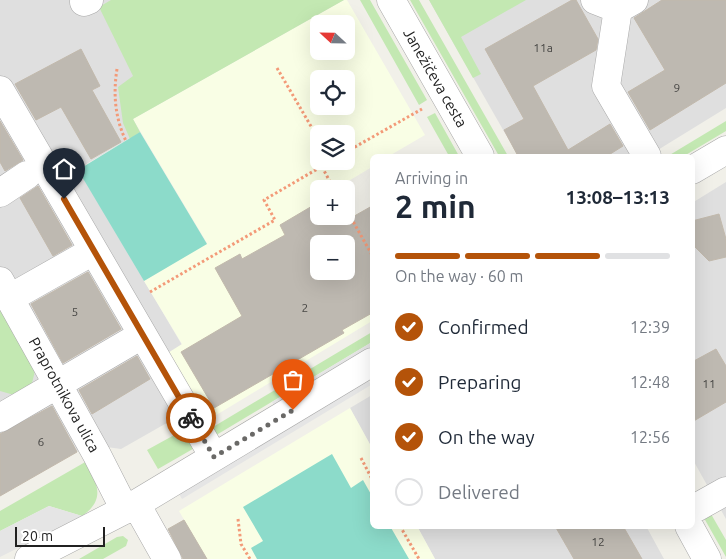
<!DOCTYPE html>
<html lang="en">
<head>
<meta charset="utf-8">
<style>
	:root { --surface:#fff; --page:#f6f6f7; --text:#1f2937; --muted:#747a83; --line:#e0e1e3; --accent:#b45309 }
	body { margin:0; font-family:Ubuntu,sans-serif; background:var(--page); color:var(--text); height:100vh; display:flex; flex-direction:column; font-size:19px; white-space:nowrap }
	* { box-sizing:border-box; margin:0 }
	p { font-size:16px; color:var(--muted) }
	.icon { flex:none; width:28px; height:28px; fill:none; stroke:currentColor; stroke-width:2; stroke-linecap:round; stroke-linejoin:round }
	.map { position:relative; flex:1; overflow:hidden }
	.panel { position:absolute; left:370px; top:154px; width:325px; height:375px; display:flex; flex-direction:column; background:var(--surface); border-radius:8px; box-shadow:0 5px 20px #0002 }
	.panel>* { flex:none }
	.needle { width:32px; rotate:292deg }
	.fabs { position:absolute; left:310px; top:15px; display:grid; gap:10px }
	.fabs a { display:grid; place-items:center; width:45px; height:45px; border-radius:8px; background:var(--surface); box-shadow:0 5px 20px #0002; font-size:25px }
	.scale { position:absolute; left:15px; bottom:12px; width:90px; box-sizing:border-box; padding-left:5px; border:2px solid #212121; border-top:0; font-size:14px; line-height:18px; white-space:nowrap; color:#212121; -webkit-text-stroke:4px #fff; paint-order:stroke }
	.pin { position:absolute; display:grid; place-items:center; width:42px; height:42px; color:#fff; margin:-51px -21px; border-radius:50% 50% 50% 0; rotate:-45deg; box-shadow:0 0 5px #0007 }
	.pin .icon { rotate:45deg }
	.courier { position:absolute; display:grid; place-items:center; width:50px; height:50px; margin:-25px; border:4px solid #b45309; border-radius:50%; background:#fff; color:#222; box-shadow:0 1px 6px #0007 }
	.overview em { font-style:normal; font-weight:700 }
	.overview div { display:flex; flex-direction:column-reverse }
	.overview { display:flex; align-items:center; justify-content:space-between; height:85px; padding:0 25px }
	h1 { font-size:32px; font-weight:700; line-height:38px }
	.bar { display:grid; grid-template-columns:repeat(4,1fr); gap:8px 5px; align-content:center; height:60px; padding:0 25px }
	.bar i { height:6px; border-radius:4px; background:var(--line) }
	.bar .current { background:var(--accent) }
	.bar p { grid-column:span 4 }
	ol { padding:0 25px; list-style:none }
	li { display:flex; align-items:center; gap:15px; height:55px }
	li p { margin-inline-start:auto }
	li .icon { padding:5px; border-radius:50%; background:var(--accent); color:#fff; stroke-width:4 }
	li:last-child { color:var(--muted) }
	li i { width:28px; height:28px; border:2px solid var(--line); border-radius:50% }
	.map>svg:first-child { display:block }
	.residential { fill:#dfdfdf }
	.education { fill:#f9fee5; fill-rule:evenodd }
	.grass { fill:#c3e8b2 }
	.pitch { fill:#8cdbca }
	.parking { fill:#e5e5e5 }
	.building { fill:#beb9b1; stroke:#c2b9ac; fill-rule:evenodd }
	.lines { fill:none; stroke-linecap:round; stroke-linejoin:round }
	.minor-casing { stroke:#a8a8a8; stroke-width:29 }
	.path { stroke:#f39a78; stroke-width:3; stroke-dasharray:2.5 2.5; stroke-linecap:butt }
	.minor { stroke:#fff; stroke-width:28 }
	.done { stroke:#6a6967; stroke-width:5; stroke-dasharray:0 9 }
	.route { stroke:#b45309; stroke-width:6 }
	.labels { text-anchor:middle; stroke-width:4; stroke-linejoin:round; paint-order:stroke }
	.number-label { font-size:12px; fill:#484745 }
	.street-label { font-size:15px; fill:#212121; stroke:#fff }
</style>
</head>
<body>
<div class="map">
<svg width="726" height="559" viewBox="0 0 726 559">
	<rect width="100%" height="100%" fill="#f1f0e9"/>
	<!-- residential -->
	<path class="residential" d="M0,0H344L133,119L140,132L78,169L182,345L192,404L172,420L121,449L107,447L80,450L0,496Z
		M429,0H726V108L648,156H518Z
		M726,182V519L693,460L692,203Z
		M372,395V448L350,408Z
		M417,526H646L664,559H435Z"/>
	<!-- education -->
	<path class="education" d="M344,0H347L425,135L389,156H372V167L340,186L341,189H319V216H346V198L372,243V321L203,423L163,356L182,344L144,281L207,243L133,119ZM319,24H346V51H319ZM319,79H346V106H319ZM319,134H346V161H319ZM319,244H346V271H319Z
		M350,408L372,448V526H417L435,559H207L179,511Z"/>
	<!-- grass -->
	<path class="grass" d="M111,0H344L133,119L140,132L130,139L123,123L118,87L133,76L99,7Z
		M360,0H370L427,100L419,105Z
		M410,0H419L508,156H499Z
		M429,0H526L461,37L481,74L473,78Z
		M435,113L459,156H449L427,117Z
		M726,121V131L684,156H668Z
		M0,297L35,371L31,387L21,397L0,391Z
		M372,332V342L213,437L208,430Z
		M187,428L198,446L158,469L147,450Z
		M87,461C96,483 107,499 82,516L49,506L0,531V511Z
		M711,514L726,540V557L704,518Z
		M123,536L128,540L126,546L103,559H79L117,537Z"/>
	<!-- pitch -->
	<path class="pitch" d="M140,132L207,244L144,281L78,170Z
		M332,454L351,488L363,480L372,496V526H390L409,559H257L251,548L263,541L243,507Z"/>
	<!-- parking -->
	<path class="parking" d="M372,342V352L277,409L272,402Z
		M367,378L371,385L182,499L178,492Z
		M49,506L82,516L0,557V531Z"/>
	<!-- building -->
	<path class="building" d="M572,0H576L598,39L596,50L533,86L568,150L610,124L623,146L607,156H518L504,130L524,119L485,49Z
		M662,0H726V83L650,130L628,92L665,70L634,18Z
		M81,49L100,86L92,90L121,142L91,159L61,107L36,120L15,84Z
		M0,121L23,160L5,171L0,162Z
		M38,186L72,245L53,256L20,198Z
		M319,202V216L346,215L349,219L372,206V313L342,330L344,333L214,408L181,352L242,316L215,268L240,254L242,259L285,235L280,225ZM319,244H346V271H319Z
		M719,214L726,239V257L709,261L695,247L692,221Z
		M88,272L121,329L63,363L31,304Z
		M716,349L726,366V402L692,422V362Z
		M137,356L150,379L92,414L79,390Z
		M52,406L77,452L0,496V434Z
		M184,520L207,559H183L168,529Z
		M555,526H623L642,559H574Z"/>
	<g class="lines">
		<defs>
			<path id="minor" d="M391,0L480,156
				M595,0L618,9
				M634,0L618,9L606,86L647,156
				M84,2L89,0
				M0,90L214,457
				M692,170L726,150
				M0,193L27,175
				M0,281L97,455L125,510
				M10,298L93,251
				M0,418L142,335
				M136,504L167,559
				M692,510L726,491
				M689,526L707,559
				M29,559L136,504L372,362"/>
		</defs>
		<!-- minor casing -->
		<use href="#minor" class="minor-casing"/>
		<!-- path -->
		<path class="path" d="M277,68L319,140
			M117,69C113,94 115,118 126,141
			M346,152L422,109
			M322,167L334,189
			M346,209L372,255
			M150,292L275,220L264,200L331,161
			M361,458L372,479
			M238,519L241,544L250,559
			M400,526L419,559"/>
		<!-- minor -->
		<use href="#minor" class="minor"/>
	</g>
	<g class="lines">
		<!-- done -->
		<path class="done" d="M191,418L214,457L293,410"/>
		<!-- route -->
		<path class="route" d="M64,199L191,418"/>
	</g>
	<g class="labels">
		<!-- number labels -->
		<g class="number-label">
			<text x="543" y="52">11a</text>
			<text x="677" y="92">9</text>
			<text x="305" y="312">2</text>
			<text x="75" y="316">5</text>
			<text x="709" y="388">11</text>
			<text x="41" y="446">6</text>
			<text x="598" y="546">12</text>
		</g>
		<!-- street labels -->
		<g class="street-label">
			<text transform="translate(435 78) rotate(60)" y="5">Janežičeva cesta</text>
			<text transform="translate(64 395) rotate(61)" y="5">Praprotnikova ulica</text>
		</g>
	</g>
</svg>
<div class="fabs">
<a><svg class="needle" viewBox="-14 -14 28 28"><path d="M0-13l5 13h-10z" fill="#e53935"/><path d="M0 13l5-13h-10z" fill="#747a83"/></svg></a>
<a><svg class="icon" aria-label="locate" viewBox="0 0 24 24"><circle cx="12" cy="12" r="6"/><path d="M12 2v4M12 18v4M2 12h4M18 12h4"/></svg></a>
<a><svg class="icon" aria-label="layers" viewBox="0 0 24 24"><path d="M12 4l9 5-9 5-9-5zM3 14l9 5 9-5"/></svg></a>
<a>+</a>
<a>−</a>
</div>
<div class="scale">20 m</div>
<div class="pin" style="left:293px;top:410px;background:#ea580c"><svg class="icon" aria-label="bag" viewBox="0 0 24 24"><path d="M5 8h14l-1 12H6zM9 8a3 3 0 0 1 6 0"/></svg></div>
<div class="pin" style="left:64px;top:199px;background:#1f2937"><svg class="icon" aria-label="home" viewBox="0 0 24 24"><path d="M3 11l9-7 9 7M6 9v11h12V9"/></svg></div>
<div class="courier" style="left:191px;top:418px"><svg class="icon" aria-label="bike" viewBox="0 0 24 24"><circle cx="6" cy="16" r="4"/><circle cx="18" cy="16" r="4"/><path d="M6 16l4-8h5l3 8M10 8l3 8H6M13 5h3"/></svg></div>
<section class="panel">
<div class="overview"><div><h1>2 min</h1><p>Arriving in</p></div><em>13:08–13:13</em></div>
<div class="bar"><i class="current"></i><i class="current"></i><i class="current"></i><i></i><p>On the way · 60 m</p></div>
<ol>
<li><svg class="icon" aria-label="check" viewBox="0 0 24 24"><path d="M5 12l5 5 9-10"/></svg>Confirmed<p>12:39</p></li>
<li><svg class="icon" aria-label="check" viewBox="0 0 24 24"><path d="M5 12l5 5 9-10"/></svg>Preparing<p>12:48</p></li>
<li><svg class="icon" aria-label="check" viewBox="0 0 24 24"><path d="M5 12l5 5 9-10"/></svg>On the way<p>12:56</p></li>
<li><i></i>Delivered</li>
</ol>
</section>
</div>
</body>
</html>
